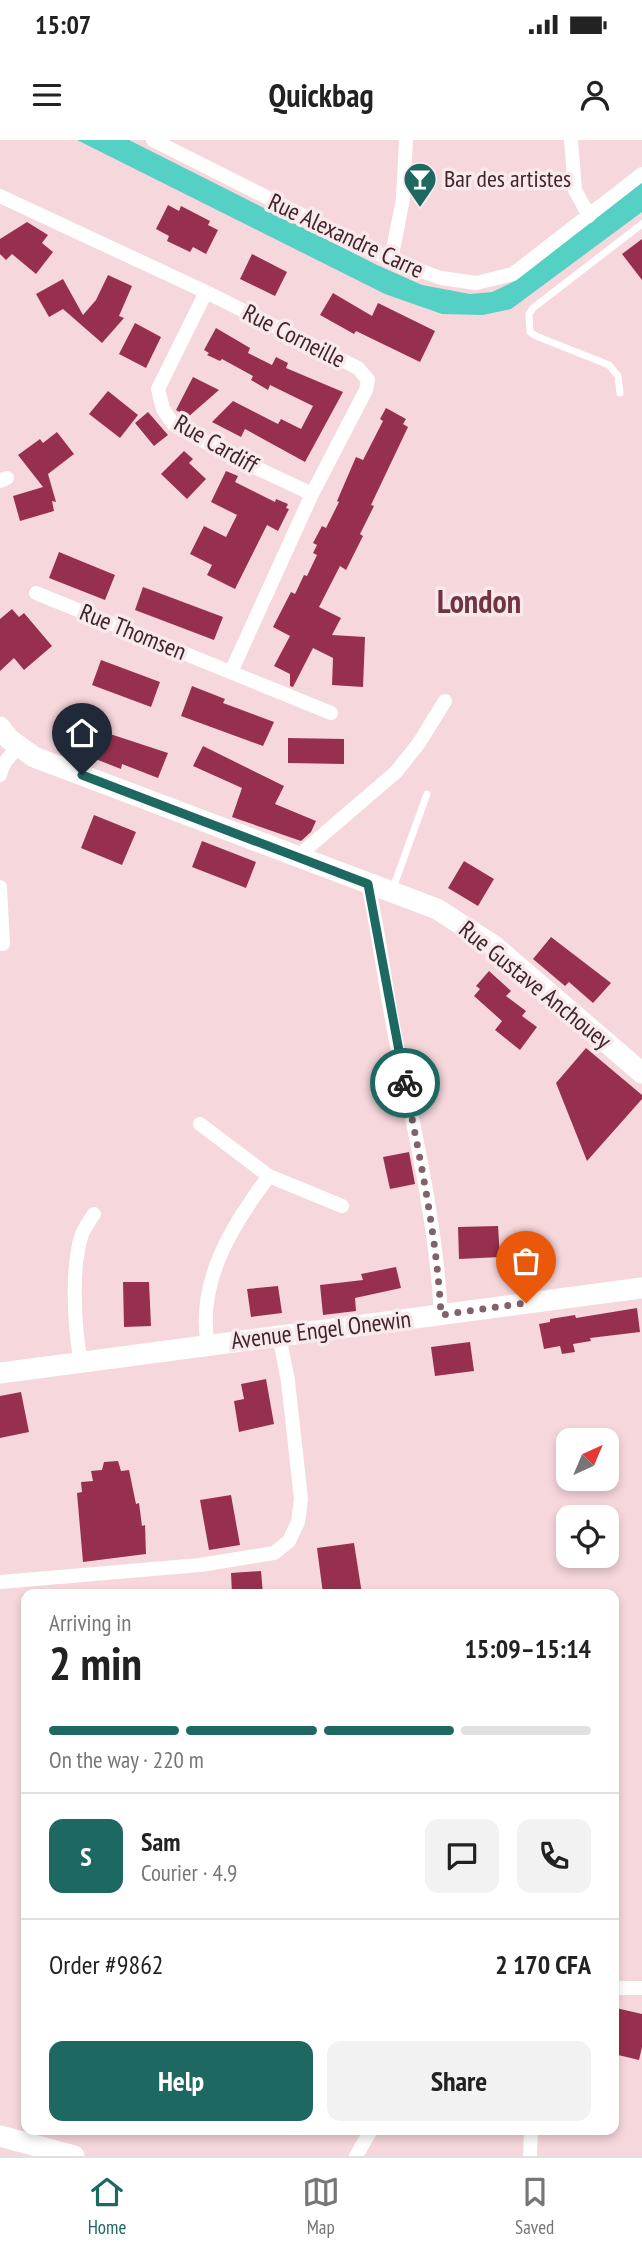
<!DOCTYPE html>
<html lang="en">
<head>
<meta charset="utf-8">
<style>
	:root { --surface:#fff; --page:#f2f2f2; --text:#222; --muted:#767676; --line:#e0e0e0; --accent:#1d6861 }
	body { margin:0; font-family:"PT Sans Narrow",sans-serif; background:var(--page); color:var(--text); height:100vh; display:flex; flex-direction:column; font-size:26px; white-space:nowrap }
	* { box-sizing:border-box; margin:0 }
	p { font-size:23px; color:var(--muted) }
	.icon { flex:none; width:38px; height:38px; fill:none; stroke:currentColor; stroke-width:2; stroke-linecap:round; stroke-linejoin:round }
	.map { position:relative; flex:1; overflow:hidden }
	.panel { position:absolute; left:21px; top:1449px; width:598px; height:546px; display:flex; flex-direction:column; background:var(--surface); border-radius:14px; box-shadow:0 4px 10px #0003 }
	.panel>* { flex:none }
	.needle { width:46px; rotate:44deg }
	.buttons { position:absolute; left:556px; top:1288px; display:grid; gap:14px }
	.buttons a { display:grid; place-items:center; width:63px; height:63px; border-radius:14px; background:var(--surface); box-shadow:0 4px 10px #0003; font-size:35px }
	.pin { position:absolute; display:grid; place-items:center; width:60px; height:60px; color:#fff; margin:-72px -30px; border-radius:50% 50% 50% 0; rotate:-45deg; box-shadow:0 0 7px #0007 }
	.pin .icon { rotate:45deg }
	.courier { position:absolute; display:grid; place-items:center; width:70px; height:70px; margin:-35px; border:5px solid #1d6861; border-radius:50%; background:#fff; color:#222; box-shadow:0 2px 9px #0007 }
	.headline em { font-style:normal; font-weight:800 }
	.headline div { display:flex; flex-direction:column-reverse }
	.headline { display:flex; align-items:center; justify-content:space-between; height:119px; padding:0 28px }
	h1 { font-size:46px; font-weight:800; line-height:52px }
	.bar { display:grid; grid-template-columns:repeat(4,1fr); gap:10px 7px; align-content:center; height:84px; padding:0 28px }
	.bar i { height:9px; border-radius:5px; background:var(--line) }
	.bar .on { background:var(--accent) }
	.bar p { grid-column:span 4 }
	.line { display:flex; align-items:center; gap:18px; padding:0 28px; border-top:2px solid var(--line) }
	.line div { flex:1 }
	.round { display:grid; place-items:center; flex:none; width:74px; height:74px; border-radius:14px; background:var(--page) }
	.primary-button { display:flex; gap:14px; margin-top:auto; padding:14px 28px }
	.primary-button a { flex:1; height:80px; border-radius:14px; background:var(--accent); color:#fff; font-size:28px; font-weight:800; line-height:80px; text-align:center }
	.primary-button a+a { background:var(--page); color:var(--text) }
	.status { display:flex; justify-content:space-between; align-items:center; height:49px; padding:0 35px; background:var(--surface); direction:ltr }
	.status svg { height:19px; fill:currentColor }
	header { display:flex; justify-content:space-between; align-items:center; height:91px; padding:0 28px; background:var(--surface); font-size:32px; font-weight:800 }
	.dock { display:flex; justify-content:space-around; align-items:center; height:98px; border-top:2px solid var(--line); background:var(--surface); font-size:19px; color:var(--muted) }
	.dock a { display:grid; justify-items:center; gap:4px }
	.dock .on { color:var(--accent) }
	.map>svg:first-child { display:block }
	.water { fill:#54d0c4 }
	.building { fill:#97304e }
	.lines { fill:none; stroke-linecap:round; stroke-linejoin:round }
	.lane { stroke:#fff; stroke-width:7 }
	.street { stroke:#fff; stroke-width:14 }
	.secondary { stroke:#fff; stroke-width:21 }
	.done { stroke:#806369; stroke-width:7; stroke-dasharray:0 12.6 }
	.route { stroke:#1d6861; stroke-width:9 }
	.labels { text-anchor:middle; stroke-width:7; stroke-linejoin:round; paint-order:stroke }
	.poi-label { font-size:24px; fill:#41252b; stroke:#f8e9eb; text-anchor:start }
	.street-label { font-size:24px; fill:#41252b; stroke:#f8e9eb }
	.district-label { font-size:32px; font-weight:bold; fill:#713443; stroke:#f8e9eb }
</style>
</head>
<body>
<div class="status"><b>15:07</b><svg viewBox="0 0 49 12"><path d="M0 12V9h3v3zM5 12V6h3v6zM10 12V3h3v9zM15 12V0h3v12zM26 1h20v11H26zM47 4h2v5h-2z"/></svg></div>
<header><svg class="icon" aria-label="menu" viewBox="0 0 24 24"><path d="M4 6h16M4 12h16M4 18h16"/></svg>Quickbag<svg class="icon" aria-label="person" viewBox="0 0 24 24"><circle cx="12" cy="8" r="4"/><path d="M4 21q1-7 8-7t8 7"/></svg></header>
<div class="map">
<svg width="642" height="2016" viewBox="0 0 642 2016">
	<rect width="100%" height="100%" fill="#f6d7dc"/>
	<!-- water -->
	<path class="water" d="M77,0H129L377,125L422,145L470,154L492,152L515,141L642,42V72L511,169L483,175L442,174L385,154Z"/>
	<!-- building -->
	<path class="building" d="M168,65L179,71L181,66L210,81L208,85L218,90L206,114L193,107L190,112L167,101L169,96L156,89Z
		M27,82L48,95L42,103L53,112L36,134L12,114L6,120L0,114V99Z
		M642,99V140L622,114Z
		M252,114L287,132L275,156L240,139Z
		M108,135L132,146L119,176L124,178L102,203L63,169L49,177L36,154L63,139L83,175L96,160Z
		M333,153L372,176L378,163L435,191L420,222L356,191L354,194L320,175Z
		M135,183L161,197L146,228L119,214Z
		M216,188L250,208L248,213L272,225L276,217L288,223L286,228L343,252L305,322L245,289L241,297L212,282L233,261L278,284L281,279L301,289L313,266L270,245L268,250L251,240L253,236L222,219L220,221L207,215L209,213L204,210Z
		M193,237L219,250L188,277L176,270Z
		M108,251L138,275L120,298L89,274Z
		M386,268L406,279L403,284L408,287L371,365L374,366L360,394L363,396L346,430L340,426L319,467L341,478L332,495L365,497L363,547L332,545L333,518L313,508L293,547L290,546V534L274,526L290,496L273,487L291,452L295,454L304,435L307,436L317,415L313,413L317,405L313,403L322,386L326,388L339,362L337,361L356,317L363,320L383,281L380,279Z
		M148,272L168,295L154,306L135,283Z
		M57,292L74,314L48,334L56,362L52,361L54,371L20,381L13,356L43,347L18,315L40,299L43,303Z
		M184,311L193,319L189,323L206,339L187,359L161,334Z
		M226,331L238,336L235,342L275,362L276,359L288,364L286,368L289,369L278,391L267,385L235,449L207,435L212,425L190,414L204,386L226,397L237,375L211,362Z
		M59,412L115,435L105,460L49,438Z
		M143,447L223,477L214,500L135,470Z
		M12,469L19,477L24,473L52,506L24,530L14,518L0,531V479Z
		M101,520L160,542L151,567L92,545Z
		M192,546L225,559L223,563L274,582L263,606L181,576Z
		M104,592L168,613L158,638L122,624L121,629L93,618Z
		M288,598L344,599V624L288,623Z
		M203,606L284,646L275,664L316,681L311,692L301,701L232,677L242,648L193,626Z
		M94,675L136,692L122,725L81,708Z
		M202,701L256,722L246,748L192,727Z
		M464,721L494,739L478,766L448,748Z
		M551,797L611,843L593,863L569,842L565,846L533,819Z
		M489,831L511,851L506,856L526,871L522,876L537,887L520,910L495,890L502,881L474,856L480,849L476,846Z
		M586,908L642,955V959L587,1021L556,943Z
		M409,1012L415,1044L390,1049L383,1017Z
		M498,1086L500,1117L459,1119L458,1087Z
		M396,1127L401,1148L355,1158L356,1171L323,1175L320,1145L363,1140L361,1134Z
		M123,1142H149L151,1186L124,1187Z
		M278,1146L282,1173L251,1177L247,1149Z
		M637,1168L640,1192L590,1198L591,1201L573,1204L575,1212L562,1214L560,1206L544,1209L539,1184L550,1182V1179L575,1175L576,1178Z
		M470,1202L474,1231L435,1236L431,1207Z
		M266,1239L274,1284L239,1292L234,1261L244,1259L241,1244Z
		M21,1252L29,1292L0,1298V1256Z
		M118,1321L121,1331L129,1330L136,1364L139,1363L142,1386L145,1385L146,1414L83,1422L77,1353L82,1352L81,1342L93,1341L91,1331L102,1330L104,1322Z
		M231,1355L240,1405L209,1410L200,1360Z
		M354,1403L362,1454H323L317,1408Z
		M261,1431L263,1454H232L231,1433Z
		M616,1868L642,1874V1907L639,1920L614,1914Z"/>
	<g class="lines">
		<!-- lane -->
		<path class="lane" d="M620,253L618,236L609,225L536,196L530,192L529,174L533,168L642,84
			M393,748L427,654"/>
		<!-- street -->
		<path class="street" d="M153,0L391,120L441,138L476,143L513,134L642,34
			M571,0L575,50L589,76
			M0,56L206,152L358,228L368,240L366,250L312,354L231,532
			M391,120L403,59L406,0
			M206,152L158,249L163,269L173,284L231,316L312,354
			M0,341L7,338
			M36,453L331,573
			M0,635C3,623 9,615 19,608
			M297,717L396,632L419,603L445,561
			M368,744C379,794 385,845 395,896C414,988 436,1081 441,1175
			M0,747L3,804
			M200,984L269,1036
			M208,1205C196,1142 233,1084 269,1036L342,1066
			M81,1222C74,1188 71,1126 82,1094C85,1087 90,1080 94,1074
			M0,1442L200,1425L274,1413L289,1401L298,1382L301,1359L288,1241L279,1196
			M614,1848H642
			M356,2016L371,1990
			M530,2016L531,1990"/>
		<!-- secondary -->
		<path class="secondary" d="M0,587L9,599L34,617L437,769L493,805L642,933
			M0,1233L642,1148
			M0,1996L74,2016"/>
	</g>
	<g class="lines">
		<!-- done -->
		<path class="done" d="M405,943C420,1019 437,1097 441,1175L526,1163"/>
		<!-- route -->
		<path class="route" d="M82,635L368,744L405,943"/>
	</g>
	<!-- icons -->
	<defs>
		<symbol id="bar-pin" viewBox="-11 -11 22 30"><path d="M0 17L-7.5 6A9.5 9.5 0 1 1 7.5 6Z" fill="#1d6861" stroke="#f8e9eb"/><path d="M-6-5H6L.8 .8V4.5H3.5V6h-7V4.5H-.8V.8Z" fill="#fff"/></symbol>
	</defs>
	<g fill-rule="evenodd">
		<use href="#bar-pin" x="401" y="20" width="38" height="52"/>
	</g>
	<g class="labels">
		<!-- poi labels -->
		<g class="poi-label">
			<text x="444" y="47">Bar des artistes</text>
		</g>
		<!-- street labels -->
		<g class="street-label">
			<text transform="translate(346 96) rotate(25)" y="8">Rue Alexandre Carre</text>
			<text transform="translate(294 196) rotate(27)" y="8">Rue Corneille</text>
			<text transform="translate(216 304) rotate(30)" y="8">Rue Cardiff</text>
			<text transform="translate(133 492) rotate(22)" y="8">Rue Thomsen</text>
			<text transform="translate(535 845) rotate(39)" y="8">Rue Gustave Anchouey</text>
			<text transform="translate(321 1190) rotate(-7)" y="8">Avenue Engel Onewin</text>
		</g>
		<!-- district labels -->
		<g class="district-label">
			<text x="479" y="473">London</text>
		</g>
	</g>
</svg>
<div class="buttons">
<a><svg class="needle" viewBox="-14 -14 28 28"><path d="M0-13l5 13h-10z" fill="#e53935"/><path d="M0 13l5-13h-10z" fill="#767676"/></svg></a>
<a><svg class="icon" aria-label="locate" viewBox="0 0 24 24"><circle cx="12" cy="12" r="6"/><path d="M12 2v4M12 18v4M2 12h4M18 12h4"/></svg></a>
</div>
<div class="pin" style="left:526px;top:1163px;background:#ea580c"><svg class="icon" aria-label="bag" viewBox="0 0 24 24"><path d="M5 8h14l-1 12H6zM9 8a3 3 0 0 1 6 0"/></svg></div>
<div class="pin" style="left:82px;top:635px;background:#1f2937"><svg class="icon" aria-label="home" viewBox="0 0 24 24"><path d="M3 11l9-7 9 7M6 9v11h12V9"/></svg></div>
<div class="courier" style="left:405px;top:943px"><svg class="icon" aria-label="bike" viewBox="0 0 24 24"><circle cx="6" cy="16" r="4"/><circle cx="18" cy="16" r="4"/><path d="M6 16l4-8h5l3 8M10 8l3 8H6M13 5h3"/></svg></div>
<section class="panel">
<div class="headline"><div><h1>2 min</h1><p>Arriving in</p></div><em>15:09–15:14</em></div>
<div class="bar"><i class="on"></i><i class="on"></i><i class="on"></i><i></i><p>On the way · 220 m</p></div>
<div class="line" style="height:126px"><b class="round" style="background:var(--accent);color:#fff">S</b><div><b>Sam</b><p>Courier · 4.9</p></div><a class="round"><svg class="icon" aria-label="chat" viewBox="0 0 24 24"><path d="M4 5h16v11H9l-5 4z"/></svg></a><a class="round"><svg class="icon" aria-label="phone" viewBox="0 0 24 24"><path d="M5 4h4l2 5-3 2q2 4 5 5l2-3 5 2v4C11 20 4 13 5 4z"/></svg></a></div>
<div class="line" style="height:91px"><div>Order #9862</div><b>2 170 CFA</b></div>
<div class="primary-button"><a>Help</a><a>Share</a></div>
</section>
</div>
<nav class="dock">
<a class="on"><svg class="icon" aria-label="home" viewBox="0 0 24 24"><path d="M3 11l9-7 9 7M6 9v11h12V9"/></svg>Home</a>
<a><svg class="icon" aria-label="map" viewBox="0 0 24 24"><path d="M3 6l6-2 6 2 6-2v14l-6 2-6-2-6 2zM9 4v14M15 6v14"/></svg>Map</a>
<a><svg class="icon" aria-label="saved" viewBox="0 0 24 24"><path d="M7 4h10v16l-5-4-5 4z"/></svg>Saved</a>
</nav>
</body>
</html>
